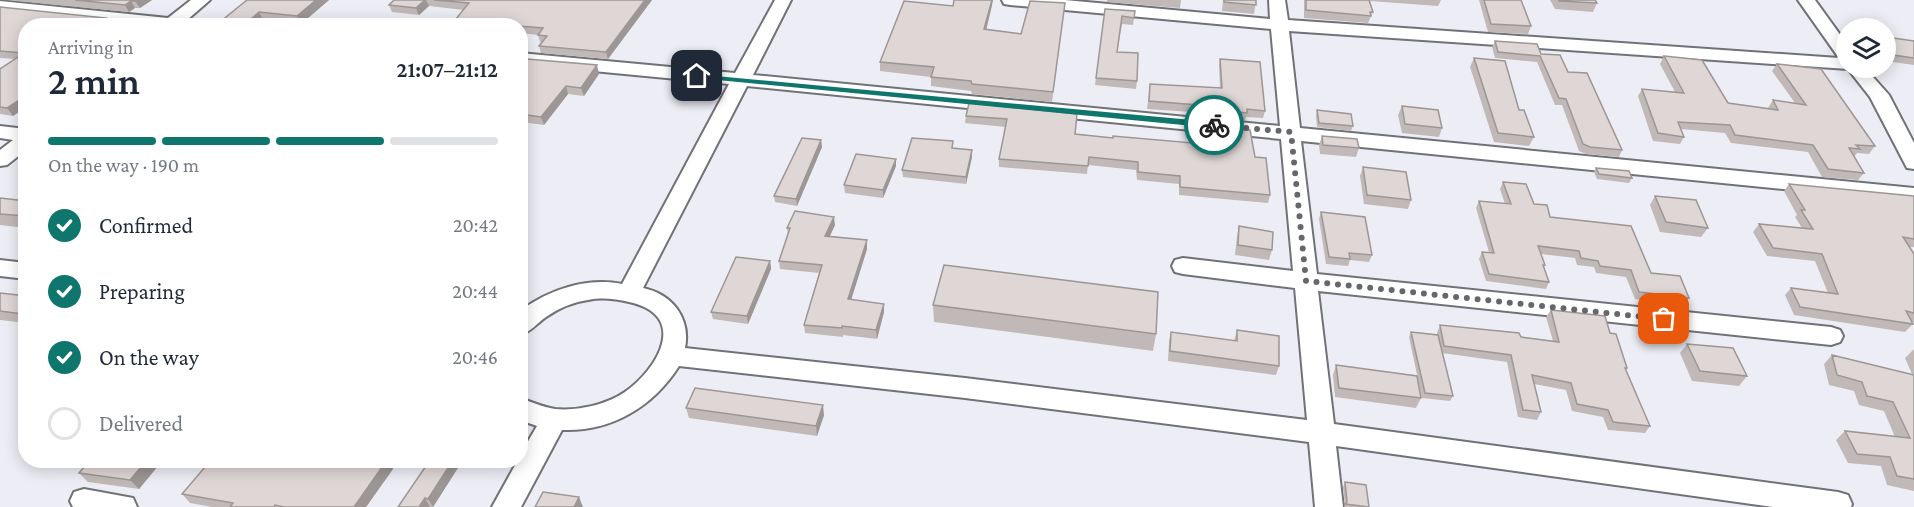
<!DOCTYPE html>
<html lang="en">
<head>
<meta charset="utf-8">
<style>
	:root { --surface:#fff; --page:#f6f6f7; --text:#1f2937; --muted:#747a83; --line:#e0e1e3; --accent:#0f766e }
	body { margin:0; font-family:"Crimson Pro",serif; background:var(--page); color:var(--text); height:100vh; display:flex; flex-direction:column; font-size:22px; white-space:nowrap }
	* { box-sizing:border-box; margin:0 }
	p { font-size:20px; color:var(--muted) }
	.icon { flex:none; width:33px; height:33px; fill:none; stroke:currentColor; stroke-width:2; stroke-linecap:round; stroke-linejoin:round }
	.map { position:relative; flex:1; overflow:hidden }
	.sheet { position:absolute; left:18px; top:18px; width:510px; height:450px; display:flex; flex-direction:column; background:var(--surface); border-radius:24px; box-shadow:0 3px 15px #0003 }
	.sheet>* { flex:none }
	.controls { position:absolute; left:1836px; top:18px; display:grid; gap:12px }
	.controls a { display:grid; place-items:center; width:60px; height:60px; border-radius:50%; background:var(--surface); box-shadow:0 3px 15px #0003; font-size:30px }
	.pin { position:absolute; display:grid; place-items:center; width:51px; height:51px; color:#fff; margin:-26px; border-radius:12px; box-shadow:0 3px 9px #0006 }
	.courier { position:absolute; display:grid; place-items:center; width:60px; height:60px; margin:-30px; border:4px solid #0f766e; border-radius:50%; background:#fff; color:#222; box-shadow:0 2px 8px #0007 }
	.summary em { font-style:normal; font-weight:600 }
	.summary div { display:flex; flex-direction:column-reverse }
	.summary { display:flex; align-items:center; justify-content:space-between; height:102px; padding:0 30px }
	h1 { font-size:39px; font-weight:600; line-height:45px }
	.bar { display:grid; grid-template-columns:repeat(4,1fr); gap:9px 6px; align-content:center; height:72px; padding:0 30px }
	.bar i { height:8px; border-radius:4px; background:var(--line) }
	.bar .on { background:var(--accent) }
	.bar p { grid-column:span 4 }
	ol { padding:0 30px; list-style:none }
	li { display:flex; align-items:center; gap:18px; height:66px }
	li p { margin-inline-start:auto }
	li .icon { padding:6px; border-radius:50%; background:var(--accent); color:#fff; stroke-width:4 }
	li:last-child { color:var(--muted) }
	li i { width:33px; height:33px; border:3px solid var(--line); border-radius:50% }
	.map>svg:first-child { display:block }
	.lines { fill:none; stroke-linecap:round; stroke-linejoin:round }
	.minor-casing { stroke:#707277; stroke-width:4 }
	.minor { fill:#fff; fill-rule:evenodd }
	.wall { fill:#c0b9b7 }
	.shaded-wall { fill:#9c9695 }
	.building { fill:#dfd7d5; stroke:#9c9695; stroke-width:1.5 }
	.route { fill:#0f766e }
	.done { stroke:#66676b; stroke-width:6; stroke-dasharray:0 10.8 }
</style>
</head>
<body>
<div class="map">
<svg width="1914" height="507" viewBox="0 0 1914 507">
	<rect width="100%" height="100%" fill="#edeef5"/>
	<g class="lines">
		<defs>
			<path id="minor" d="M191,0H210L187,20L201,22L203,26H139L0,11V1L168,18Z
				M775,0H791L753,75L1280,126L1271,29L1010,5L1004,4L1002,0H1065L1270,19L1269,0H1285L1288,20L1839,58L1798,0H1815L1846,43V68H1865L1889,95L1914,143V169L1907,168L1870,97L1848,69L1289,31L1300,128L1914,188V202L1301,141L1317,274L1831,327L1840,330L1843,336L1840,342L1831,345L1318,291L1334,424L1838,492L1848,495L1852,504L1851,507H1773L1336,446L1343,507H1315L1309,442L965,398L679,366C653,407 611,432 562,430L521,507H492L518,460H520V455L537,426L520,420V398C532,402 542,407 555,409C578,411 606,405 625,392C659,368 689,315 629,302C615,299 603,297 588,300C573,302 559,308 546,317C537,323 531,332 520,335V311C549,290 586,277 622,284L729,84L520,64V53L735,73ZM747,86L1281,139L1293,271L1183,258L1175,260L1172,266L1175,272L1183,274L1295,288L1307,420L965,378L685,348C691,318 672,294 643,288Z
				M0,126L26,129V150L7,165L0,166V150L13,140L0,138Z
				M0,260L26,263V279L0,276Z
				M84,489L133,498L137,507H73L70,501L74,492Z"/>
		</defs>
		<!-- minor casing -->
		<use href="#minor" class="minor-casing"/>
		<!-- minor -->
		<use href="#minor" class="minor"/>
	</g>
	<!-- wall -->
	<path class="wall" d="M6,0H152L140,8H135L129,12Z
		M247,0H329L301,24L263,20Z
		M394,0H652L608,59L541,53L539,46L541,42H540L538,35L520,33V26H451L464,10L429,6L419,15L392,12L389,5Z
		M1107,0H1181L1180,8L1107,2Z
		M1223,0H1256L1254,14L1222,11Z
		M1304,0H1441L1438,6L1370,1L1373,12L1368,23L1304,18Z
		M1479,0H1521L1531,26L1528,34L1488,32Z
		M1550,0H1595L1597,3L1593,12L1555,9Z
		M992,5L986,30L1021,34L1064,12L1052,102L972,94L971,91L931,86V77L880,71V62L953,6Z
		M0,7L106,18L111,25L26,26V107L13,116L0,114V69L15,59L0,58Z
		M1105,9L1135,11L1133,25L1122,24L1117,52L1137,81L1136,89L1095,85Z
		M1886,37L1914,41V65L1886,61Z
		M1495,41L1541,54L1568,72L1622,150L1619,157L1586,154L1579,151L1562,105H1555L1537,62L1495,58L1492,47Z
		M1664,56L1728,103L1769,109L1768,108L1773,100L1795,103L1772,71L1777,64L1875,146L1869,154L1857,153L1854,157L1864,173L1858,180L1822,177L1808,152L1731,143L1725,133L1681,129L1684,137L1680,144L1653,141L1638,96L1642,89L1675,92L1660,64Z
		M1474,58L1519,110L1534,137L1529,146L1494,142L1470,67Z
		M1220,59L1265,111L1263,118L1246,117L1245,120L1222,118L1221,114L1147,109L1150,84L1220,88L1219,66Z
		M520,67L599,74L584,96L568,94L544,125L521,122Z
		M969,103L1075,134L1113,138L1225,146L1224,136L1225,128L1255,157L1270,195L1268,203L1179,195V184L1137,180L1136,170L1088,165L1087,174L999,167V159L1006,127L965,123L966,116Z
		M1402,106L1442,128L1439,137L1402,133L1398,115Z
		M1317,110L1353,126L1351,131L1317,127L1316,115Z
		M1322,136L1359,148L1356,157L1320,154L1319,145Z
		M821,140L822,147L797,206L775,202L774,196Z
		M953,148L972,150V157L966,184L903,177L902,170Z
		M896,166L883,198L845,193L844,185Z
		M1363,167L1411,200L1408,209L1364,204L1360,176Z
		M1596,168L1632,178L1629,183L1597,179L1594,172Z
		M1503,182L1550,217L1651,273L1689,298L1685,305L1635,299L1626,277L1596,273L1594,267L1577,265L1575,258L1541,254L1545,265L1544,267L1549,282L1546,289L1486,281L1479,259L1482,252H1489L1476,208L1479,201L1505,204L1500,189Z
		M1789,184L1914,196V247H1909L1914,254V322H1911L1913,324L1905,332L1794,315L1785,295L1791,288L1828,293L1815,261L1767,256L1753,232L1759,224L1802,228L1795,217L1797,215L1784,191Z
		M1655,196L1708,228L1701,237L1660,232L1650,205Z
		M0,198L26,201V228L0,225Z
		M1321,212L1372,255L1369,262L1350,260L1348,266L1326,264L1319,219Z
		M835,225L830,236L867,249L851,299L884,304V312L877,339L843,335V337L805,333L804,325L819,273L780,269L779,261L788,235L787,228Z
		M1239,226L1272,250L1269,260L1235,255L1237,236Z
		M770,261L771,269L748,324L713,319L711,312Z
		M0,293L26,296V323L0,320Z
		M933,305L1156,334L1153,351L934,322Z
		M1551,310L1610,333L1627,368L1626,370L1650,426L1645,433L1608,430L1603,417L1572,411L1566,390L1534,384L1541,412L1537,420L1518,417L1507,362L1442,353L1453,396L1450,401L1422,398L1409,337L1411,332L1437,335V333L1440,325L1553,341L1546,317Z
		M1237,330L1279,366L1276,375L1168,361L1169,341L1171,332L1234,341Z
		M1687,344L1747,376L1739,386L1692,381L1680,353Z
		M1914,349V491L1887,485L1881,466L1848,463L1836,440L1845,431L1895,437L1884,411L1859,405L1854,391L1829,385L1824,364L1832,355L1912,374L1905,358Z
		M1336,365L1421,398L1416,408L1335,397L1333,375Z
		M686,408L824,415L817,436L689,418Z
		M90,460H163L139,489L88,482L79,473Z
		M165,460H387L393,469L366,507H212L190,503L182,494L206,466Z
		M463,460L433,507H398Z
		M1345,482L1369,507H1344L1345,505L1343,487Z"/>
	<!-- shaded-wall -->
	<path class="shaded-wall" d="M137,0H152L140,8L135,1Z
		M316,0H329L301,24L297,16Z
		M425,0H426L429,6L419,15L416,8Z
		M645,0H652L608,59L606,52Z
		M992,0H993L992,5L984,39V29Z
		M131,1L135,8L129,12L125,5Z
		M259,12L263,20L257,26H243Z
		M106,18L111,26H96Z
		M597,65L599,74L584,96L581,88Z
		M566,86L568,94L544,125L541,117Z
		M26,96V107L13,116L7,108Z
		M821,140L822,147L797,206L796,199Z
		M972,150V157L966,184V177Z
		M896,159V166L883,198V190Z
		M834,217L835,225L826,244L825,236Z
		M867,240V249L849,307L848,299Z
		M770,261L771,269L748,324L747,316Z
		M884,304V312L877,339L876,330Z
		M823,405L824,415L817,436L816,426Z
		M147,460H163L139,489L130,480Z
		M387,460L393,469L366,507H354Z
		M453,460H463L433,507L428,499Z
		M579,497L583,507H574Z
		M425,498L430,507H419Z"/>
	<!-- building -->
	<path class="building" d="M75,0H137L135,1H131L125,5Z
		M247,0H316L297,16L259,12L243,26H215Z
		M394,0H425L416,8L389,5Z
		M434,0H645L606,52L539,46L547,36L538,35L543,28L504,25L503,26L451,25L469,3Z
		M954,0H992L984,29L1021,34L1030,1L1065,3L1053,92L972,84L971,81L931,77L934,67L880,62L904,1L953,6Z
		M1224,0H1256V5L1224,2Z
		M1306,0H1369L1373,12H1370L1371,16L1306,10Z
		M1484,0H1521L1531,26L1491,24Z
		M1559,0H1595L1597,3L1559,1Z
		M0,7L106,18L96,26H26V96L7,108L0,107V69L24,53L0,51Z
		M1105,9L1135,11L1134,18L1122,16L1117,52L1138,53L1137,81L1096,78Z
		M1886,37L1914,41V58L1886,54Z
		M1495,41L1537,44L1541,54L1560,55L1568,72L1587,73L1622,150L1590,147L1583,144L1566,99L1559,98L1540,56L1498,52Z
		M1664,56L1702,60L1728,103L1778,110L1773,100L1806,105L1777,64L1821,69L1875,146L1856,145L1860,149L1849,148L1864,173L1828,169L1813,145L1735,135L1730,125L1678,122L1684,137L1658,133L1642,89L1684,93Z
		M1474,58L1505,61L1519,110H1524L1534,137L1498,133Z
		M527,59L597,65L581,88L566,86L541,117L520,114V110L527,102L520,101V67Z
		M1220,59L1260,62L1265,111L1247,109V113L1223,110V107L1149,101L1150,84L1222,88Z
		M969,103L1077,114L1075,134L1113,138V136L1227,146L1225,128L1250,130L1255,157L1266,158L1270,195L1180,187V176L1138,172V162L1089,157L1088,166L999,159L1007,119L966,116Z
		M1402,106L1438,110L1442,128L1405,124Z
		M1317,110L1351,114L1353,126L1319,123Z
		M1322,136L1357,139L1359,148L1323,145Z
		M802,138L821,140L796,199L774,196Z
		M912,138L953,141L952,148L972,150L966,177L902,170Z
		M856,154L896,159L883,190L844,185Z
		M1363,167L1406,172L1411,200L1367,195Z
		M1596,168L1629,171L1632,178L1599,174Z
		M1503,182L1526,184L1534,204L1547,205L1550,217L1631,226L1651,273L1680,276L1689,298L1639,292L1631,270L1600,266L1598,261L1581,258L1579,251L1538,246L1545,265H1543L1549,282L1489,274L1482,252L1494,253L1479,201L1511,204Z
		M1789,184L1914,196V239L1903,237L1914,254V313L1906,311L1913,324L1800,307L1791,288L1838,294L1822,254L1773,248L1759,224L1813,229L1801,210H1805Z
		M1655,196L1696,200L1708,228L1666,222Z
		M0,198L26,201V216L0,214Z
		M795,211L834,217L825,236L867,240L848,299L884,304L876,330L842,326V328L804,325L822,265L779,261L790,228H787Z
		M1321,212L1365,217L1372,255L1349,253L1350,259L1329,257Z
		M1239,226L1273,232L1272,250L1238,245Z
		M736,257L770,261L747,316L711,312Z
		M944,265L1158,292L1156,334L933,305Z
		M0,293L26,296V312L23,314L0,311Z
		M1551,310L1605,316L1610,333L1616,334L1627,368H1625L1650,426L1613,422L1608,410L1577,404L1571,383L1532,375L1541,412L1523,410L1511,355L1444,346L1440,325L1519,333L1521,337L1559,342Z
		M1237,330L1279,336V366L1170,351L1171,332L1237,341Z
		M1411,332L1438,335L1453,396L1425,393Z
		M1687,344L1733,348L1747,376L1700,371Z
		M1832,355L1914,375V479L1897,476L1890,457L1857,454L1845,431L1910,438L1893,402L1867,396L1862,382L1837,375Z
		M1336,365L1417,376L1421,398L1339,388Z
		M695,388L823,405L816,426L686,408Z
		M90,460H147L130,480L79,473Z
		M211,460H387L354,507H284L275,505L274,507H230L233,503L182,494Z
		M430,460H453L428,499L425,498L419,507H398Z
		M1345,482L1366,485L1369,507L1345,504L1347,502Z
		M543,492L579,497L574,507H535Z"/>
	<!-- route -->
	<path class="route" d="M694,74L1214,122L1218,125L1214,128L697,78H694Z"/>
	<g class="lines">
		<!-- done -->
		<path class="done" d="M1214,125L1291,132L1306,281L1664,319"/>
	</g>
</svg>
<div class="controls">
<a><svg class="icon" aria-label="layers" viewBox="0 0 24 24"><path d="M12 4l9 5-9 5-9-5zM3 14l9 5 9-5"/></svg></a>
</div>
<div class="pin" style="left:1664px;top:319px;background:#ea580c"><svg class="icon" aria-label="bag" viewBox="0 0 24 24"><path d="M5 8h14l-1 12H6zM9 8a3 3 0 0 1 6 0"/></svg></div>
<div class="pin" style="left:697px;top:76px;background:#1f2937"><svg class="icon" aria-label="home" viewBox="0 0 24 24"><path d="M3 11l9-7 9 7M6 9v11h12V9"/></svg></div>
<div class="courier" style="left:1214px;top:125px"><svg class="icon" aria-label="bike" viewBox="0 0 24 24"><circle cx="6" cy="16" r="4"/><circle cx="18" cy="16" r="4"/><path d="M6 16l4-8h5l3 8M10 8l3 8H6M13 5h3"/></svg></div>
<section class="sheet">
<div class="summary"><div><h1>2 min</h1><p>Arriving in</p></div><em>21:07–21:12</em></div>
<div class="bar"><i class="on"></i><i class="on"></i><i class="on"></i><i></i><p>On the way · 190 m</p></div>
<ol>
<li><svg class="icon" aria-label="check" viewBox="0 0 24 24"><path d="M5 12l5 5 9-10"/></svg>Confirmed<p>20:42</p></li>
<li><svg class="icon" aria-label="check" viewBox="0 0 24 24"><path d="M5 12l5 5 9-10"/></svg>Preparing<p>20:44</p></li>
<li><svg class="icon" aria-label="check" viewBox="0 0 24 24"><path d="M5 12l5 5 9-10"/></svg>On the way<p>20:46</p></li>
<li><i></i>Delivered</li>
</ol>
</section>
</div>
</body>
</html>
